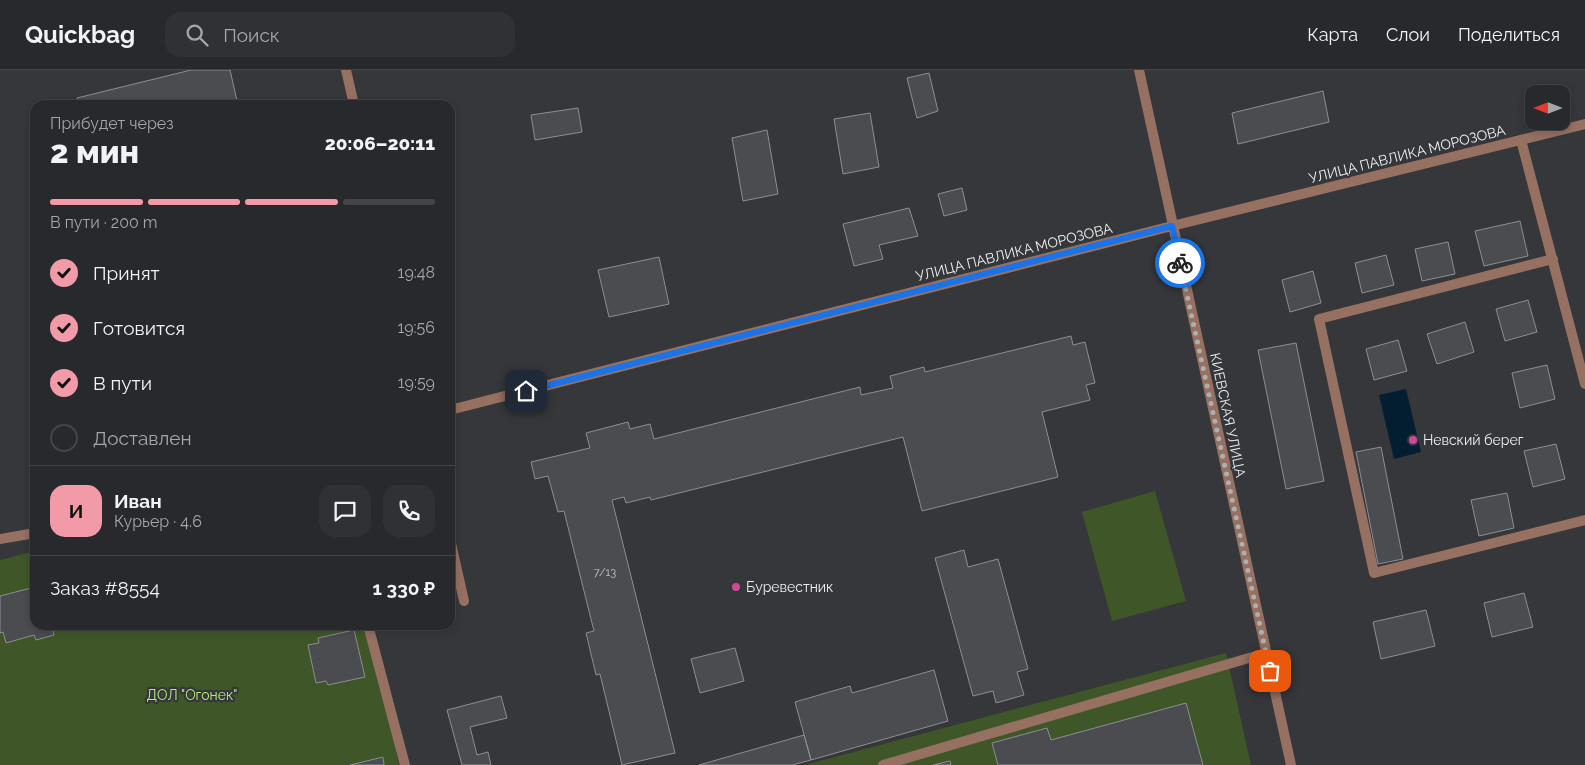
<!DOCTYPE html>
<html lang="ru">
<head>
<meta charset="utf-8">
<style>
	:root { --surface:#28292c; --page:#303134; --text:#f1f3f6; --muted:#a5a6a9; --line:#444548; --accent:#f39aa9 }
	body { margin:0; font-family:Raleway,sans-serif; background:var(--page); color:var(--text); height:100vh; display:flex; flex-direction:column; font-size:19px; white-space:nowrap }
	* { box-sizing:border-box; margin:0 }
	p { font-size:16px; color:var(--muted) }
	.icon { flex:none; width:28px; height:28px; fill:none; stroke:currentColor; stroke-width:2; stroke-linecap:round; stroke-linejoin:round }
	.map { position:relative; flex:1; overflow:hidden }
	.details { position:absolute; left:30px; top:30px; width:425px; height:530px; display:flex; flex-direction:column; background:var(--surface); border-radius:15px; box-shadow:0 2px 8px #0003,0 0 0 1px var(--line) }
	.details>* { flex:none }
	.needle { width:32px; rotate:270deg }
	.fabs { position:absolute; left:1525px; top:15px; display:grid; gap:10px }
	.fabs a { display:grid; place-items:center; width:45px; height:45px; border-radius:10px; background:var(--surface); box-shadow:0 2px 8px #0003,0 0 0 1px var(--line); font-size:25px }
	.pin { position:absolute; display:grid; place-items:center; width:42px; height:42px; color:#fff; margin:-21px; border-radius:10px; box-shadow:0 2px 8px #0006 }
	.courier { position:absolute; display:grid; place-items:center; width:50px; height:50px; margin:-25px; border:4px solid #1a73e8; border-radius:50%; background:#fff; color:#222; box-shadow:0 1px 6px #0007 }
	.headline em { font-style:normal; font-weight:800 }
	.headline div { display:flex; flex-direction:column-reverse }
	.headline { display:flex; align-items:center; justify-content:space-between; height:85px; padding:0 20px }
	h1 { font-size:32px; font-weight:800; line-height:38px }
	.bar { display:grid; grid-template-columns:repeat(4,1fr); gap:8px 5px; align-content:center; height:60px; padding:0 20px }
	.bar i { height:6px; border-radius:4px; background:var(--line) }
	.bar .current { background:var(--accent) }
	.bar p { grid-column:span 4 }
	.line { display:flex; align-items:center; gap:12px; padding:0 20px; border-top:1px solid var(--line) }
	.line div { flex:1 }
	.round { display:grid; place-items:center; flex:none; width:52px; height:52px; border-radius:15px; background:var(--page) }
	ol { padding:0 20px; list-style:none }
	li { display:flex; align-items:center; gap:15px; height:55px }
	li p { margin-inline-start:auto }
	li .icon { padding:5px; border-radius:50%; background:var(--accent); color:#111; stroke-width:4 }
	li:last-child { color:var(--muted) }
	li i { width:28px; height:28px; border:2px solid var(--line); border-radius:50% }
	header { display:flex; align-items:center; gap:30px; box-sizing:border-box; height:70px; padding:0 25px; background:var(--surface); border-bottom:1px solid var(--line) }
	header strong { font-size:24px }
	nav { display:flex; gap:28px; margin-inline-start:auto; font-size:18px }
	.search { width:350px; height:45px; background:var(--page); display:flex; align-items:center; gap:12px; box-sizing:border-box; padding:0 18px; border-radius:15px; color:var(--muted); font-size:19px }
	.map>svg:first-child { display:block }
	.green { fill:#3f5728 }
	.water { fill:#031e30 }
	.building { fill:#4b4c50; stroke:#8c8e92 }
	.lines { fill:none; stroke-linecap:round; stroke-linejoin:round }
	.lane { stroke:#967061; stroke-width:10 }
	.street { stroke:#967061; stroke-width:10 }
	.done { stroke:#adafb1; stroke-width:5; stroke-dasharray:0 9 }
	.route { stroke:#1a73e8; stroke-width:6 }
	.hotel-dot { fill:#d1479c; stroke:#35373a; stroke-width:2 }
	.labels { text-anchor:middle; stroke-width:4.5; stroke-linejoin:round; paint-order:stroke }
	.number-label { font-size:11px; fill:#c5c6c9 }
	.street-label { font-size:14px; fill:#eeeff1; stroke:#35373a }
	.poi-label { font-size:14px; fill:#eeeff1; stroke:#35373a; text-anchor:start }
	.park-label { font-size:14px; fill:#b4eb7f; stroke:#35373a }
</style>
</head>
<body>
<header>
<strong>Quickbag</strong>
<div class="search"><svg class="icon" aria-label="search" viewBox="0 0 24 24"><circle cx="10" cy="10" r="6"/><path d="M15 15l6 6"/></svg>Поиск</div>
<nav><a>Карта</a><a>Слои</a><a>Поделиться</a></nav>
</header>
<div class="map">
<svg width="1585" height="695" viewBox="0 0 1585 695">
	<rect width="100%" height="100%" fill="#35373a"/>
	<!-- green -->
	<path class="green" d="M1155,421L1186,531L1112,551L1082,442Z
		M35,481V555H369L399,695H0V490Z
		M1226,583L1251,695H805Z"/>
	<!-- water -->
	<path class="water" d="M1406,319L1421,382L1394,389L1379,325Z"/>
	<!-- building -->
	<path class="building" d="M191,0H230L238,35H79L77,28Z
		M929,3L938,41L917,48L907,8Z
		M1323,21L1329,52L1238,74L1232,43Z
		M578,38L582,62L535,70L531,45Z
		M870,43L879,97L843,104L834,49Z
		M767,60L778,124L743,131L732,68Z
		M962,118L967,140L944,146L938,124Z
		M909,138L918,166L879,175L883,189L854,196L843,154Z
		M1520,151L1528,186L1484,196L1475,161Z
		M1448,172L1455,204L1422,211L1415,179Z
		M1386,185L1394,215L1362,223L1355,193Z
		M659,187L669,234L609,247L598,200Z
		M1313,201L1321,233L1290,242L1282,210Z
		M1528,230L1537,262L1505,271L1496,239Z
		M1465,252L1474,282L1437,294L1427,264Z
		M1071,266L1073,275L1085,272L1095,313L1086,315L1090,330L1042,342L1058,407L922,441L903,367L651,430L650,427L626,433L624,427L612,430L675,683L622,695L600,604L596,605L586,563L594,561L564,441L558,442L548,406L535,409L531,392L590,378L586,363L628,352L630,359L650,354L654,369L860,317L861,325L893,318L890,306L924,297L925,302Z
		M1398,270L1407,301L1374,310L1366,279Z
		M1296,273L1324,411L1286,419L1258,280Z
		M1547,295L1555,329L1520,338L1512,303Z
		M1556,374L1565,409L1533,417L1524,381Z
		M1381,377L1403,489L1378,494L1356,382Z
		M1507,423L1514,458L1479,466L1471,430Z
		M964,480L968,497L998,489L1028,599L1017,602L1024,625L996,633L993,621L973,626L935,488Z
		M35,517V555H73L53,561L54,565L36,570L34,565L6,573L3,562L0,563V526Z
		M1524,523L1533,557L1492,567L1484,533Z
		M1426,540L1435,576L1381,589L1373,552Z
		M354,560L365,607L328,615L326,611L316,613L308,575L319,573L318,568Z
		M735,578L744,611L700,623L691,589Z
		M934,600L948,651L811,690L795,632L850,616L852,623Z
		M501,626L507,648L470,657L477,685L488,682L491,695H462L447,640Z
		M1186,633L1203,695H998L992,673L1047,658L1051,670Z
		M804,665L811,690L792,695H699Z
		M383,687L384,695H350Z
		M950,691L951,695H933Z"/>
	<g class="lines">
		<!-- lane -->
		<path class="lane" d="M1521,70L1585,314
			M1553,189L1319,249L1374,503L1585,450
			M450,469L464,531
			M368,555L405,695
			M883,695L1266,583"/>
		<!-- street -->
		<path class="street" d="M346,0L354,35
			M1139,0L1291,695
			M450,340L1172,156L1585,54
			M0,469L35,463"/>
	</g>
	<g class="lines">
		<!-- done -->
		<path class="done" d="M1180,193L1270,601"/>
		<!-- route -->
		<path class="route" d="M526,321L1172,156L1180,193"/>
	</g>
	<!-- markers -->
	<g class="hotel-dot">
		<circle cx="1413" cy="370" r="5"/>
		<circle cx="736" cy="517" r="5"/>
	</g>
	<g class="labels">
		<!-- number labels -->
		<g class="number-label">
			<text x="605" y="506">7/13</text>
		</g>
		<!-- street labels -->
		<g class="street-label">
			<text transform="translate(1407 84) rotate(-14)" y="5">УЛИЦА ПАВЛИКА МОРОЗОВА</text>
			<text transform="translate(1014 182) rotate(-14)" y="5">УЛИЦА ПАВЛИКА МОРОЗОВА</text>
			<text transform="translate(1228 345) rotate(78)" y="5">КИЕВСКАЯ УЛИЦА</text>
		</g>
		<!-- poi labels -->
		<g class="poi-label">
			<text x="1423" y="375">Невский берег</text>
			<text x="746" y="522">Буревестник</text>
		</g>
		<!-- park labels -->
		<g class="park-label">
			<text x="192" y="630">ДОЛ "Огонек"</text>
		</g>
	</g>
</svg>
<div class="fabs">
<a><svg class="needle" viewBox="-14 -14 28 28"><path d="M0-13l5 13h-10z" fill="#e53935"/><path d="M0 13l5-13h-10z" fill="#a5a6a9"/></svg></a>
</div>
<div class="pin" style="left:1270px;top:601px;background:#ea580c"><svg class="icon" aria-label="bag" viewBox="0 0 24 24"><path d="M5 8h14l-1 12H6zM9 8a3 3 0 0 1 6 0"/></svg></div>
<div class="pin" style="left:526px;top:321px;background:#1f2937"><svg class="icon" aria-label="home" viewBox="0 0 24 24"><path d="M3 11l9-7 9 7M6 9v11h12V9"/></svg></div>
<div class="courier" style="left:1180px;top:193px"><svg class="icon" aria-label="bike" viewBox="0 0 24 24"><circle cx="6" cy="16" r="4"/><circle cx="18" cy="16" r="4"/><path d="M6 16l4-8h5l3 8M10 8l3 8H6M13 5h3"/></svg></div>
<section class="details">
<div class="headline"><div><h1>2 мин</h1><p>Прибудет через</p></div><em>20:06–20:11</em></div>
<div class="bar"><i class="current"></i><i class="current"></i><i class="current"></i><i></i><p>В пути · 200 m</p></div>
<ol>
<li><svg class="icon" aria-label="check" viewBox="0 0 24 24"><path d="M5 12l5 5 9-10"/></svg>Принят<p>19:48</p></li>
<li><svg class="icon" aria-label="check" viewBox="0 0 24 24"><path d="M5 12l5 5 9-10"/></svg>Готовится<p>19:56</p></li>
<li><svg class="icon" aria-label="check" viewBox="0 0 24 24"><path d="M5 12l5 5 9-10"/></svg>В пути<p>19:59</p></li>
<li><i></i>Доставлен</li>
</ol>
<div class="line" style="height:90px"><b class="round" style="background:var(--accent);color:#111">И</b><div><b>Иван</b><p>Курьер · 4.6</p></div><a class="round"><svg class="icon" aria-label="chat" viewBox="0 0 24 24"><path d="M4 5h16v11H9l-5 4z"/></svg></a><a class="round"><svg class="icon" aria-label="phone" viewBox="0 0 24 24"><path d="M5 4h4l2 5-3 2q2 4 5 5l2-3 5 2v4C11 20 4 13 5 4z"/></svg></a></div>
<div class="line" style="height:65px"><div>Заказ #8554</div><b>1 330 ₽</b></div>
</section>
</div>
</body>
</html>
